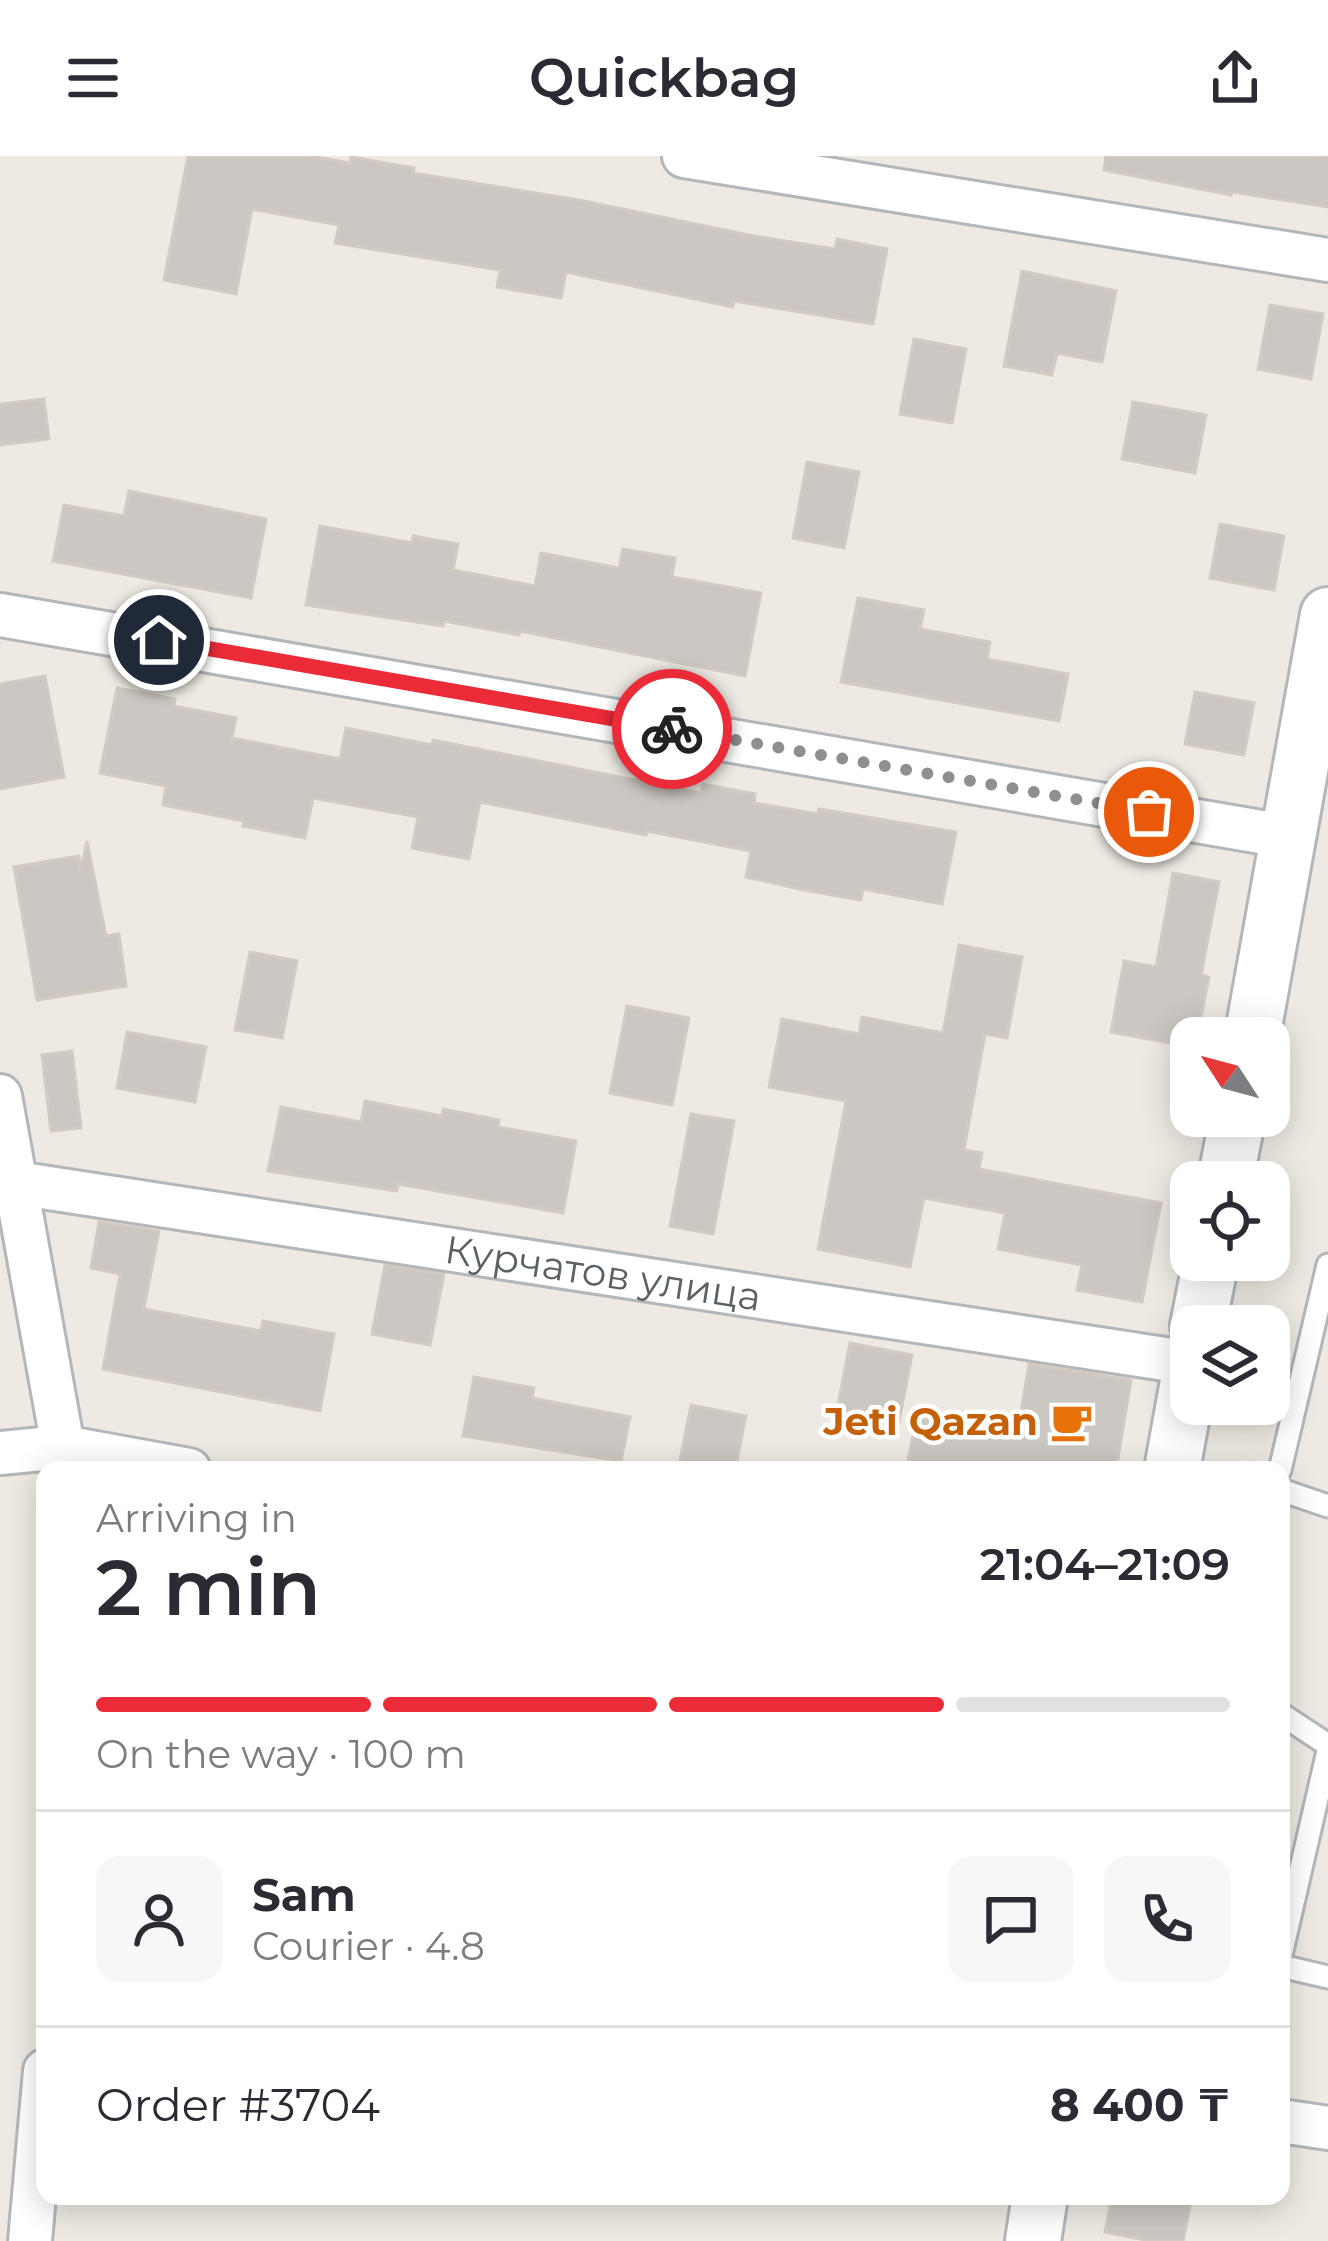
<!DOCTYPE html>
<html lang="en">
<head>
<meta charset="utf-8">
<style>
	:root { --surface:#fff; --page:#f7f7f7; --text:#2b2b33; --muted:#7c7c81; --line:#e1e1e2; --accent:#eb2b38 }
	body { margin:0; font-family:Montserrat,sans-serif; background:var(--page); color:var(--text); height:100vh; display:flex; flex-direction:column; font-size:45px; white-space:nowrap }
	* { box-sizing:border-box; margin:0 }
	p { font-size:39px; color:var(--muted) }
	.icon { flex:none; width:66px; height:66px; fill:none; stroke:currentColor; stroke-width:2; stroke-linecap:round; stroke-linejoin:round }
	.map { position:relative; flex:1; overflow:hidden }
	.details { position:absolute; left:36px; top:1305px; width:1254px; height:744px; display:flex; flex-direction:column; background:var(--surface); border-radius:24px; box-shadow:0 6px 30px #0003 }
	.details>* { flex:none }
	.needle { width:78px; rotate:306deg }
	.fabs { position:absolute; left:1170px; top:861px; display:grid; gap:24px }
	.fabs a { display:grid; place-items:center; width:120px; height:120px; border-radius:24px; background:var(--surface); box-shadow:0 6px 30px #0003; font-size:60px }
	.pin { position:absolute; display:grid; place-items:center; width:102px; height:102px; color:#fff; margin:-51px; border:6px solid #fff; border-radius:50%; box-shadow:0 3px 12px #0007 }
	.courier { position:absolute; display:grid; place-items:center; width:120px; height:120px; margin:-60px; border:9px solid #eb2b38; border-radius:50%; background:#fff; color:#222; box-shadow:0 3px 15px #0007 }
	.headline em { font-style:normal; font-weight:600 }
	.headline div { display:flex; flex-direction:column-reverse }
	.headline { display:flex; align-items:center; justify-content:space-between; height:204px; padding:0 60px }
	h1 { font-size:78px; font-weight:600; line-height:90px }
	.bar { display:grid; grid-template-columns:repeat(4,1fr); gap:18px 12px; align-content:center; height:144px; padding:0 60px }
	.bar i { height:15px; border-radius:9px; background:var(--line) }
	.bar .active { background:var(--accent) }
	.bar p { grid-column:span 4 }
	.line { display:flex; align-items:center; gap:30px; padding:0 60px; border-top:3px solid var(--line) }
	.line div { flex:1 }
	.round { display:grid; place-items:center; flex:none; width:126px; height:126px; border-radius:24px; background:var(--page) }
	header { display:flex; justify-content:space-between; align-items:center; height:156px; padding:0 60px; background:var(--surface); font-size:54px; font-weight:600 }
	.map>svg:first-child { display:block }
	.building { fill:#cbc7c2; stroke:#d3cbc1; stroke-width:3 }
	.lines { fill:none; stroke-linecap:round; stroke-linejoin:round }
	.service-casing { stroke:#b3b7ba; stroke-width:27 }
	.minor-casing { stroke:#b3b7ba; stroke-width:48 }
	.tertiary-casing { stroke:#b3b7ba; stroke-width:60 }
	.service { stroke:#fff; stroke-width:21 }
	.minor { stroke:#fff; stroke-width:42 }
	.tertiary { stroke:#fff; stroke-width:54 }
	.done { stroke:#8e9090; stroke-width:12; stroke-dasharray:0 21.6 }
	.route { stroke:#eb2b38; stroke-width:15 }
	.labels { text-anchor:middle; stroke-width:9; stroke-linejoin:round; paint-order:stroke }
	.street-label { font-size:39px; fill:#5b6064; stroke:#fff }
	.food-label { font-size:39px; font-weight:bold; fill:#c56008; stroke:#fff; text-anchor:end }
</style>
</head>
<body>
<header><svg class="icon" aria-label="menu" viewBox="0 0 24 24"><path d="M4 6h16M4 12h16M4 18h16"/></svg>Quickbag<svg class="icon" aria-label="share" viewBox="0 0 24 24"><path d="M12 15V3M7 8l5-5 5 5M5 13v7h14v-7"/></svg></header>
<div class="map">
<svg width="1328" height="2085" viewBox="0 0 1328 2085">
	<rect width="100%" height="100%" fill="#eeeae3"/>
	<!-- building -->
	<path class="building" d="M188,0H310L350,7L351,1L414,12L413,17L579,44L754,80L835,93L837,83L887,93L873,168L734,145L733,151L566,116L561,142L497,131L500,114L335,87L339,69L252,53L236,138L164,124Z
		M1106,0H1328V51L1232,36L1231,39L1104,14Z
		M1022,115L1116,135L1102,206L1057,197L1052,219L1004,210Z
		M1270,149L1323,158L1311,223L1258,213Z
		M914,183L966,193L952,267L900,258Z
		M44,243L49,283L0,289V248Z
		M1133,246L1206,259L1195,317L1122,303Z
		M807,306L859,316L844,392L793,382Z
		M129,335L266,363L251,442L53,405L64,349L124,360Z
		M1220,368L1284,380L1274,434L1210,422Z
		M320,370L412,387L413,380L458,388L453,414L535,430L541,397L619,412L623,393L675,402L672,421L761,437L745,520L520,475L519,479L444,465L443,470L306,449Z
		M858,442L924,454L920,473L990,486L987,503L1068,518L1059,565L841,526Z
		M45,520L64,621L0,633V528Z
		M117,532L175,543L174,550L236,562L232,582L340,603L346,572L432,589L433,584L701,637L703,628L755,638L754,647L818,658L819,653L956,676L942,748L863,733L861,744L804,734L746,721L751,695L647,675L646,679L480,646L469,703L412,692L418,661L313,642L305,682L243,670L244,665L163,649L166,630L100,617Z
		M1195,536L1254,547L1244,599L1185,588Z
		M87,685L106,780L119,778L126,830L37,844L14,711L79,700L81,715Z
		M1173,717L1219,726L1201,819L1209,821L1197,882H1191V891L1111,876L1124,805L1156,811Z
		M959,789L1022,801L1007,882L985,878L964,994L982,997L979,1013L1161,1047L1142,1146L1077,1134L1082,1109L998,1093L1005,1057L924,1042L910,1111L818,1093L846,945L769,931L782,863L859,878L862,861L943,877Z
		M250,796L297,805L282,882L235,874Z
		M627,850L689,862L672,949L610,937Z
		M127,876L206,891L195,946L117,932Z
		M72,895L81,972L51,975L42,899Z
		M365,945L442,960L443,953L499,964L498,971L576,985L563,1057L398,1028L397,1035L268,1015L281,951L361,966Z
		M691,958L734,965L713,1078L670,1070Z
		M99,1066L159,1075L144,1153L261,1175L263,1165L334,1178L320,1255L103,1213L120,1118L91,1112Z
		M385,1109L444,1118L430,1189L372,1178Z
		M850,1187L912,1199L897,1276L835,1264Z
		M1029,1208L1131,1224L1116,1314H906L917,1261L1017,1280Z
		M474,1221L534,1232L532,1242L630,1261L621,1305L463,1280Z
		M691,1249L746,1260L735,1314H678Z
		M1112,2040H1192L1183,2085H1150L1105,2076Z"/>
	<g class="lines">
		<defs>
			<path id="service" d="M1280,1314L1328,1109
				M1281,1334L1328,1350
				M1281,1558L1328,1589
				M1281,1799L1328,1595
				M1281,1810L1328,1821"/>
			<g id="minor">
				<path d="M684,0L1328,104"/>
				<path d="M0,459L1290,681"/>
				<path d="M0,940L63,1291L62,1314"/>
				<path id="s1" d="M16,1027L1191,1207"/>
				<path d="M0,1297L63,1291L189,1314"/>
				<path d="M1281,1965L1328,1972"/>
				<path d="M30,2085L45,1915"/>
			</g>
			<path id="tertiary" d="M1252,882L1328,459
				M1225,1026L1238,960
				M1198,1170L1211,1104
				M1172,1314L1191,1209
				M1033,2085L1040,2040"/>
		</defs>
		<!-- service casing -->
		<use href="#service" class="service-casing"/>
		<!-- minor casing -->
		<use href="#minor" class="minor-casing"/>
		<!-- tertiary casing -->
		<use href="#tertiary" class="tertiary-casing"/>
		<!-- service -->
		<use href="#service" class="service"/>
		<!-- minor -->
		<use href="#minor" class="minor"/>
		<!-- tertiary -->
		<use href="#tertiary" class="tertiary"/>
	</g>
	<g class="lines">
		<!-- done -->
		<path class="done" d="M672,573L1149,656"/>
		<!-- route -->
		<path class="route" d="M159,484L672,573"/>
	</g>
	<!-- icons -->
	<defs>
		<symbol id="cafe-bare" viewBox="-9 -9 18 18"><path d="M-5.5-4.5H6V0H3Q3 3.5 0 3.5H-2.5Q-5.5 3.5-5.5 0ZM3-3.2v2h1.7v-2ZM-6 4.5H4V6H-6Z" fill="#e8710a" stroke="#fff" stroke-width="2.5" paint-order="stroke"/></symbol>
	</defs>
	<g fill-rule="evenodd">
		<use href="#cafe-bare" x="1042" y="1236" width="59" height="59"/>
	</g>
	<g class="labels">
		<!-- street labels -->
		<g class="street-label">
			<text dy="14" stroke="none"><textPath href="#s1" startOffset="594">Курчатов улица</textPath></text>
		</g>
		<!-- food labels -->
		<g class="food-label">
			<text x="1038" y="1279">Jeti Qazan</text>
		</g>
	</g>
</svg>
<div class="fabs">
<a><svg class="needle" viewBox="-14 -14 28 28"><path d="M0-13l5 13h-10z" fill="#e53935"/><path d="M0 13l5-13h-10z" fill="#7c7c81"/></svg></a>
<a><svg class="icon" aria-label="locate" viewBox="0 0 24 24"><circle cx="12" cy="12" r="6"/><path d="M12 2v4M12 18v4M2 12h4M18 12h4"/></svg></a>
<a><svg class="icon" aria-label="layers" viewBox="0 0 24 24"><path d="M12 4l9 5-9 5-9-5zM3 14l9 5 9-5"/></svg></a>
</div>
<div class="pin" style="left:1149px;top:656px;background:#ea580c"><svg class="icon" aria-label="bag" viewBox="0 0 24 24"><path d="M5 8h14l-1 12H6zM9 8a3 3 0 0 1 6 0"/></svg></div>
<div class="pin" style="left:159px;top:484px;background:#1f2937"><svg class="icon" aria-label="home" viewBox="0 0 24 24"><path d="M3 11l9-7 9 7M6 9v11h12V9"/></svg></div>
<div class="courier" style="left:672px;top:573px"><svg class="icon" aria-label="bike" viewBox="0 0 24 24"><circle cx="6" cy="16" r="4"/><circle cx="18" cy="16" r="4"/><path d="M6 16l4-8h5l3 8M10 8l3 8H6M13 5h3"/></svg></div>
<section class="details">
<div class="headline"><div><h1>2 min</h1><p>Arriving in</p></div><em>21:04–21:09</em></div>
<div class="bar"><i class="active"></i><i class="active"></i><i class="active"></i><i></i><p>On the way · 100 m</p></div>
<div class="line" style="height:216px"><a class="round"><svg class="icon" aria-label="person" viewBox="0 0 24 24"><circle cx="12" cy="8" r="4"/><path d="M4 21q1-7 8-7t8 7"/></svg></a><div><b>Sam</b><p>Courier · 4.8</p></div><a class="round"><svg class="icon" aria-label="chat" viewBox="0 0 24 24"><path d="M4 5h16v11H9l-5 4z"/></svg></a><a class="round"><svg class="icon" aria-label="phone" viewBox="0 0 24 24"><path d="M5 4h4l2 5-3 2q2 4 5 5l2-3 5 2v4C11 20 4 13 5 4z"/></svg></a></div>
<div class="line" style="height:156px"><div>Order #3704</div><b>8 400 ₸</b></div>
</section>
</div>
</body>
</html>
